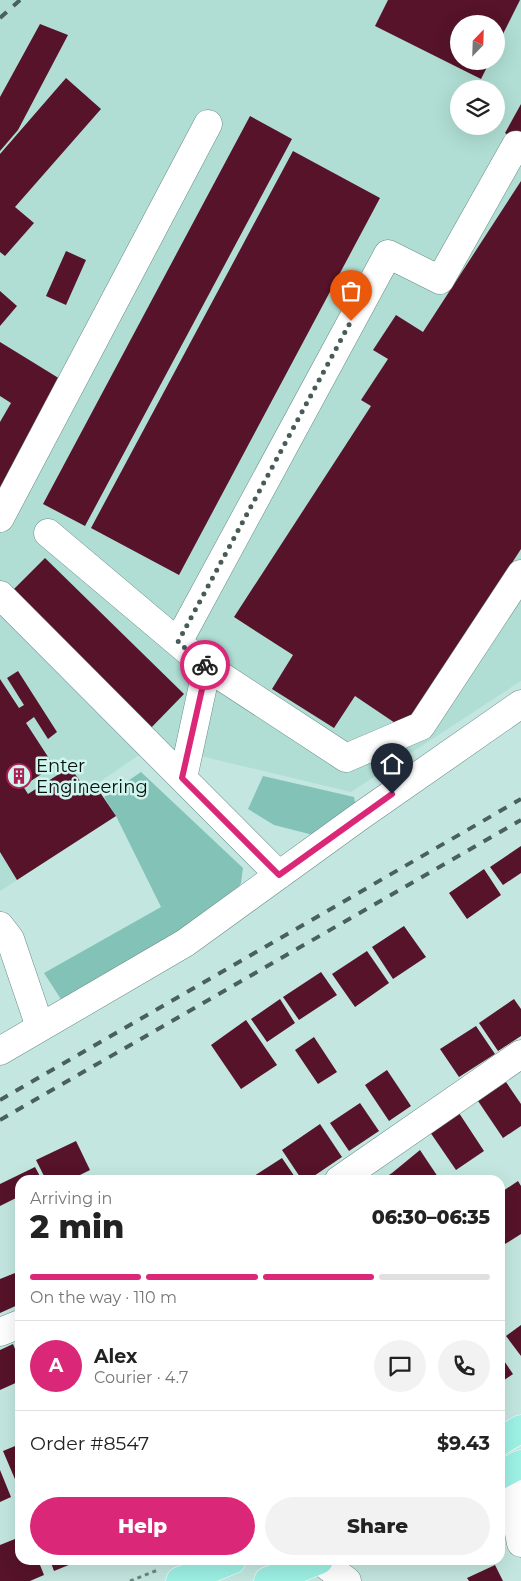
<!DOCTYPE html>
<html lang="en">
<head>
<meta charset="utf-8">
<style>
	:root { --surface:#fff; --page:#f2f2f2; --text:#222; --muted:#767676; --line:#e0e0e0; --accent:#db2777 }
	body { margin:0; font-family:Montserrat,sans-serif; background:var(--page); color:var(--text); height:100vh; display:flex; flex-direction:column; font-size:19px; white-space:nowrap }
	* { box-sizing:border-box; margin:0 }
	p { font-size:16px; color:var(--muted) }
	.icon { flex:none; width:28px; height:28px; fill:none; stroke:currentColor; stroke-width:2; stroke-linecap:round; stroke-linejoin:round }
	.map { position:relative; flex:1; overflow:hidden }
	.drawer { position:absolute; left:15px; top:1175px; width:490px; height:390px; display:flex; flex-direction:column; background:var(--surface); border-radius:15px; box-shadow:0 5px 20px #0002 }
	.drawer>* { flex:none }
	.needle { width:32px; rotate:23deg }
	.buttons { position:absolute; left:450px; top:15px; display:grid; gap:10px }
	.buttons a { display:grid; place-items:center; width:55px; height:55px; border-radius:50%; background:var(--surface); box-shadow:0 5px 20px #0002; font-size:25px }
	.pin { position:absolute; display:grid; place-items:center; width:42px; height:42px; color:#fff; margin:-51px -21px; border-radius:50% 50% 50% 0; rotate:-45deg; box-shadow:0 0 5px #0007 }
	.pin .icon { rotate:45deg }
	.courier { position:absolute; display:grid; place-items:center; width:50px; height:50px; margin:-25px; border:4px solid #db2777; border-radius:50%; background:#fff; color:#222; box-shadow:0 1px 6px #0007 }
	.headline em { font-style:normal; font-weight:800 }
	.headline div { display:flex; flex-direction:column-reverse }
	.headline { display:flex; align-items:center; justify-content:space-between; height:85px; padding:0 15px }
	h1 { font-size:32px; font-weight:800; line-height:38px }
	.bar { display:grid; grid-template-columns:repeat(4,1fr); gap:8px 5px; align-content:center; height:60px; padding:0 15px }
	.bar i { height:6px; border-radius:4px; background:var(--line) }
	.bar .on { background:var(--accent) }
	.bar p { grid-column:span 4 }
	.line { display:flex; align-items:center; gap:12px; padding:0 15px; border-top:1px solid var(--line) }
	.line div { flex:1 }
	.round { display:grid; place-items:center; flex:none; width:52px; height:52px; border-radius:26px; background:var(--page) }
	.primary-button { display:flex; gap:10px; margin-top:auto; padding:10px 15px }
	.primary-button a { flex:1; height:58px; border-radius:30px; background:var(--accent); color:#fff; font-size:20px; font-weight:800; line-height:58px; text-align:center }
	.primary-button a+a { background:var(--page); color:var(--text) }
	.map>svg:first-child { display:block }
	.built { fill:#b0ded4; fill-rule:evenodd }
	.green { fill:#83c3b7 }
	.building { fill:#561329 }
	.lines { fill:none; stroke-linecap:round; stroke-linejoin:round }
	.minor-casing { stroke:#698b84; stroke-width:29 }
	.major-casing { stroke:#fff; stroke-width:29 }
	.path { stroke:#6c8680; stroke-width:3; stroke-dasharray:4 4; stroke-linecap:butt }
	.minor { stroke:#fff; stroke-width:28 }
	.major { stroke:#9df1e5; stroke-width:28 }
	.rail { stroke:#4a605b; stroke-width:4; stroke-dasharray:9 9; stroke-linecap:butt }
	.done { stroke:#475c58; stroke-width:5; stroke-dasharray:0 9 }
	.route { stroke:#db2777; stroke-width:6 }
	.labels { text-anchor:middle; stroke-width:5; stroke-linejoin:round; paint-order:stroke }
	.poi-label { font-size:18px; fill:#04110e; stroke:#d0f5ed; text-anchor:start }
</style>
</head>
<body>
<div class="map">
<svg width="521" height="1581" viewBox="0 0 521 1581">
	<rect width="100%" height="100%" fill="#c3e7e0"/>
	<!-- built -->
	<path class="built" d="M0,0H521V681L351,792L154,745L89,789L97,788L116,816L0,891ZM459,24H496V61H459ZM459,89H496V126H459Z"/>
	<!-- green -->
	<path class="green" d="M141,772L243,868L241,883L232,899L64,1004L44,973L161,907L116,816L104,797Z
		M263,776L354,797L357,811L313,835L274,825L248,809Z"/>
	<!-- building -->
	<path class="building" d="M388,0H520L496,48V24H459V61H490L481,79L375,26Z
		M40,24L68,35L18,130L0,151V97Z
		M66,78L101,109L15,207L34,223L5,256L0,252V154Z
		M521,104V144L505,133Z
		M250,116L292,139L85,526L43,504Z
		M293,151L380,198L179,575L91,528Z
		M521,181V549L404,729L355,696L334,728L272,689L293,655L234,617L371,406L361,400L388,359L373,350L396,315L423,332Z
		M66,251L86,260L66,305L46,296Z
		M0,291L17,306L0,326Z
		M0,342L65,382L0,488V422L11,403L0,396Z
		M45,558L184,694L147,732L8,595Z
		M18,671L57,732L48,739L34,717L26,723L54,766L23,786L28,794L70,767L87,791L97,788L116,816L17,880L0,852V679L19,708L24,705L7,678Z
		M521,846V873L503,885L490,867Z
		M484,869L501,895L467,919L449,893Z
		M404,926L426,957L393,979L372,947Z
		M367,951L389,983L355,1007L332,974Z
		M321,972L337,995L299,1020L283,997Z
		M280,999L295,1023L267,1042L251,1019Z
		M514,999L521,1009V1036L498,1051L479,1023Z
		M246,1020L277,1065L241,1089L211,1045Z
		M476,1026L495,1054L459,1077L440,1049Z
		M314,1037L337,1072L318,1084L295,1050Z
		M387,1070L411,1106L389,1121L365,1085Z
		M506,1082L521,1104V1126L503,1138L478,1101Z
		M360,1103L379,1131L349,1151L330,1123Z
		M459,1113L484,1151L456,1170L430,1132Z
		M320,1124L342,1157L308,1180H302L282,1150Z
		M76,1141L90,1170L70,1180H46L36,1160Z
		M420,1150L440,1180H381L392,1173Z
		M282,1158L297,1180H256L254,1176Z
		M35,1167L42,1180H20V1196L0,1206V1184Z
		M518,1181L521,1186V1234L505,1244L500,1237V1193Z
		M20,1271V1304L0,1313V1279Z
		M521,1325V1356L506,1336Z
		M13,1344L20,1361V1381L0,1390V1350Z
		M500,1355L513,1374L500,1383Z
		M20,1444V1491L3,1451Z
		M0,1470L11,1497L0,1502Z
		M20,1537V1560H38L44,1575L30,1581H0V1545Z
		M50,1560H81L54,1571Z
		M495,1565L503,1581H469L467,1578Z"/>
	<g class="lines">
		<defs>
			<path id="minor" d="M0,518L208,124
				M48,533L207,667L346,758L421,726L521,574
				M0,595L279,875
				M178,642L388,254L440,280L516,145
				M183,778L207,667
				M0,926L10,939L40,1027
				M0,1051L185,943L359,817L521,704
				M339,1180L521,1054
				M0,1332L20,1324
				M507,1472L521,1543
				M319,1560L347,1581"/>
			<path id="major" d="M500,1441L521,1429
				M500,1475L521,1464
				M180,1581L232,1560
				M268,1581L319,1560"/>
		</defs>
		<!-- minor casing -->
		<use href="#minor" class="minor-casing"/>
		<!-- major casing -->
		<use href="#major" class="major-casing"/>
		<!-- path -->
		<path class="path" d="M130,1581L158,1570"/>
		<!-- minor -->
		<use href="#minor" class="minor"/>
		<!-- major -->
		<use href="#major" class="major"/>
		<!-- rail -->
		<path class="rail" d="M0,18L20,0
			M0,1100L521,799
			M0,1120L521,820"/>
	</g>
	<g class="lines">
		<!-- done -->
		<path class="done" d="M205,665L178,642L351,321"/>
		<!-- route -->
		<path class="route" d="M205,665L207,667L182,778L279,875L392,794"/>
	</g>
	<!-- icons -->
	<defs>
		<symbol id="building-ring" viewBox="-11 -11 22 22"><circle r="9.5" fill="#d0f5ed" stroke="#ae1e54" stroke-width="1.5"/><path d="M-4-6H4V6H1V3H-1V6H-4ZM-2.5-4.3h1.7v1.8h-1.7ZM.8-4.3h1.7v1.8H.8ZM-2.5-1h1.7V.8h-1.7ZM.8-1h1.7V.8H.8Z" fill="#ae1e54"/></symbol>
	</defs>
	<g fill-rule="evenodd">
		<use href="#building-ring" x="5" y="762" width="28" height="28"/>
	</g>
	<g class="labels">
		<!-- poi labels -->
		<g class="poi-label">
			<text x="36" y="772">Enter<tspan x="36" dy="21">Engineering</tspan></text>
		</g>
	</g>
</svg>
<div class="buttons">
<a><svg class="needle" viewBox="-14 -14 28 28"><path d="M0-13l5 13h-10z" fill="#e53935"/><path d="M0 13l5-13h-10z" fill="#767676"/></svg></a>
<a><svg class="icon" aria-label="layers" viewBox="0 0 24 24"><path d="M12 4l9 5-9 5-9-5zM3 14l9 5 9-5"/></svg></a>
</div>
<div class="pin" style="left:351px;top:321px;background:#ea580c"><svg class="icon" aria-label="bag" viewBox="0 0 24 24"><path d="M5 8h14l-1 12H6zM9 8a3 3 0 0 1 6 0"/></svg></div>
<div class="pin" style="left:392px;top:794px;background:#1f2937"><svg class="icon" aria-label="home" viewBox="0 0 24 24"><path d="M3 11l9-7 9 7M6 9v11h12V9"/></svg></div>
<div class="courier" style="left:205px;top:665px"><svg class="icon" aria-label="bike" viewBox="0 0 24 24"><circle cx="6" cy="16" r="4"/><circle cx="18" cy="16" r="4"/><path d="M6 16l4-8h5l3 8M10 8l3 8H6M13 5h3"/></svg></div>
<section class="drawer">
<div class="headline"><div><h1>2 min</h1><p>Arriving in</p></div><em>06:30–06:35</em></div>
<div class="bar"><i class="on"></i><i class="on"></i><i class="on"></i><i></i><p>On the way · 110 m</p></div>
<div class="line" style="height:90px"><b class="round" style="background:var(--accent);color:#fff">A</b><div><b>Alex</b><p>Courier · 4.7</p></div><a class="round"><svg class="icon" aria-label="chat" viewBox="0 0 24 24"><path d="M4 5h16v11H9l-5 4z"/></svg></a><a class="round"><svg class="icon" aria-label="phone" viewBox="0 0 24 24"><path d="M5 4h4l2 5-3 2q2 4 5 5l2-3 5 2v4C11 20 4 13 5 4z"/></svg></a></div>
<div class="line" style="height:65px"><div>Order #8547</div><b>$9.43</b></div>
<div class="primary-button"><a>Help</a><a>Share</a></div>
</section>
</div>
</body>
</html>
